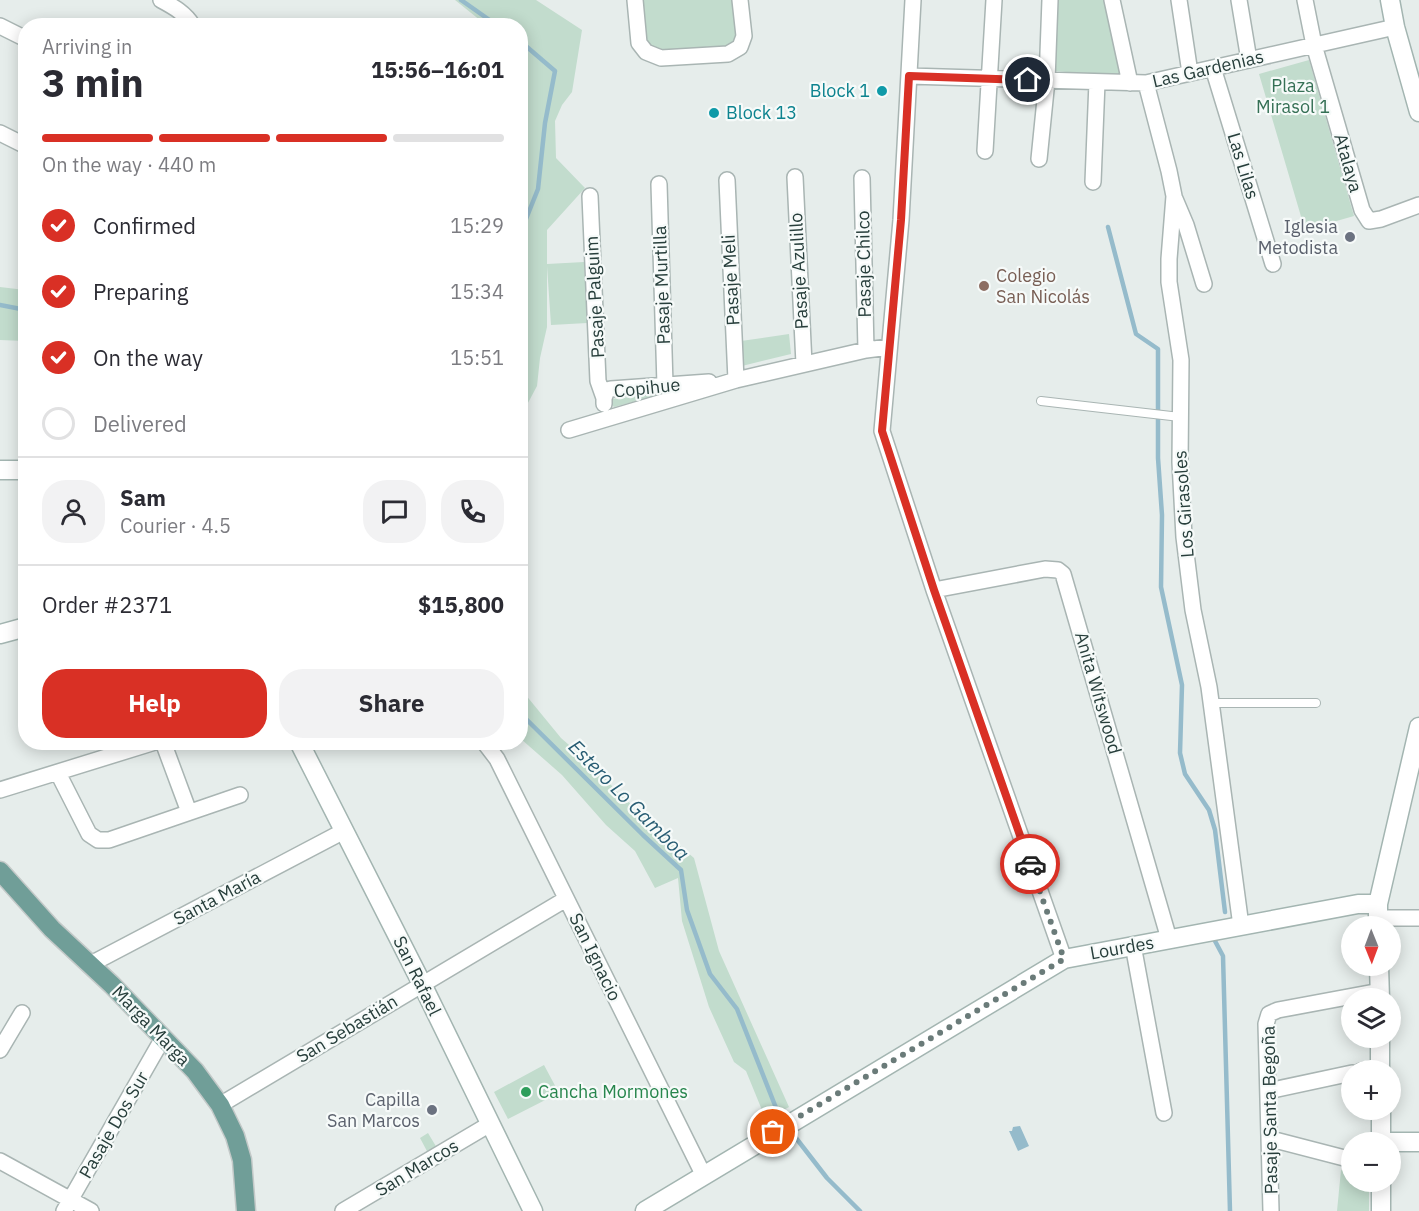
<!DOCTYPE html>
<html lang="en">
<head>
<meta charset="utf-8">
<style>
	:root { --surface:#fff; --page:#f2f2f3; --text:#2b2b33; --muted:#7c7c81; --line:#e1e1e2; --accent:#d93025 }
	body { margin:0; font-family:"IBM Plex Sans",sans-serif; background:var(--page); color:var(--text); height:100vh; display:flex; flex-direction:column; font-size:22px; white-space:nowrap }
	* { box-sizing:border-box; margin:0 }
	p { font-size:20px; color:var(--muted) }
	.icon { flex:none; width:33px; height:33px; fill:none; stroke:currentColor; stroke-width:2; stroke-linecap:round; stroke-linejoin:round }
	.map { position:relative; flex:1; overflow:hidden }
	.panel { position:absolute; left:18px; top:18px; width:510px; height:732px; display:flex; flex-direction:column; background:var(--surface); border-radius:24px; box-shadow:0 3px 15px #0003 }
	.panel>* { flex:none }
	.needle { width:39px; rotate:179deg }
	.buttons { position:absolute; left:1341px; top:916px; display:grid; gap:12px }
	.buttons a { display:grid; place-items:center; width:60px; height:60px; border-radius:50%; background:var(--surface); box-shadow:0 3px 15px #0003; font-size:30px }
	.pin { position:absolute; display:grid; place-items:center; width:51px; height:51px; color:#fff; margin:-26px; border:3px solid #fff; border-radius:50%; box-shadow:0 2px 6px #0007 }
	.courier { position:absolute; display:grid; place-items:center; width:60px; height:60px; margin:-30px; border:4px solid #d93025; border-radius:50%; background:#fff; color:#222; box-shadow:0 2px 8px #0007 }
	.summary em { font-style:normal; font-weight:700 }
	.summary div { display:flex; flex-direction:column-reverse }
	.summary { display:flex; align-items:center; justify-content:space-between; height:102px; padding:0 24px }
	h1 { font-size:39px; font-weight:700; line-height:45px }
	.bar { display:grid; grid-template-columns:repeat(4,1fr); gap:9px 6px; align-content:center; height:72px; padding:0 24px }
	.bar i { height:8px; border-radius:4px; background:var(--line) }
	.bar .active { background:var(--accent) }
	.bar p { grid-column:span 4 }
	.line { display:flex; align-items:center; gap:15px; padding:0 24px; border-top:2px solid var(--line) }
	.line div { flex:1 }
	.round { display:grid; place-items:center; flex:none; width:63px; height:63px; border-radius:24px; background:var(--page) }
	ol { padding:0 24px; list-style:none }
	li { display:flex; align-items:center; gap:18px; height:66px }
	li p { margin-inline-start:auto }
	li .icon { padding:6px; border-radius:50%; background:var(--accent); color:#fff; stroke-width:4 }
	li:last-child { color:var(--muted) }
	li i { width:33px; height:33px; border:3px solid var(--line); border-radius:50% }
	.button { display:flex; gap:12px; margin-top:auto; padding:12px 24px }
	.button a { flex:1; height:69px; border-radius:24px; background:var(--accent); color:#fff; font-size:24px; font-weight:700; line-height:69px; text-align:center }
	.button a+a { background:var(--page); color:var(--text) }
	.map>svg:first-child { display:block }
	.green { fill:#c2dccd }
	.water { fill:#95bbcb }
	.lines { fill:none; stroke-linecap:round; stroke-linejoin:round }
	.stream { stroke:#95bbcb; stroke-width:4.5 }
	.lane-casing { stroke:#a9b5b3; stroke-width:10 }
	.street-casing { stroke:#a9b5b3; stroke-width:18 }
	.secondary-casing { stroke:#a3b5b1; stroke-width:21 }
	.primary-casing { stroke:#c3c9c8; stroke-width:21 }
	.lane { stroke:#fff; stroke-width:8 }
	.street { stroke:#fff; stroke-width:15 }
	.secondary { stroke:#fff; stroke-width:18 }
	.primary { stroke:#709e98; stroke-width:18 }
	.done { stroke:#6a7b79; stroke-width:6; stroke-dasharray:0 10.8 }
	.route { stroke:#d93025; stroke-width:8 }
	.culture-dot { fill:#0f9aa8; stroke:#f6faf9; stroke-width:2 }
	.worship-dot { fill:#6b7280; stroke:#f6faf9; stroke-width:2 }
	.education-dot { fill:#8d6e63; stroke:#f6faf9; stroke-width:2 }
	.leisure-dot { fill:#2e9e5b; stroke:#f6faf9; stroke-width:2 }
	.labels { text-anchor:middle; stroke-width:4.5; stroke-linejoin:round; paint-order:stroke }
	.street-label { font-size:18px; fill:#273e3b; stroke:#f6faf9 }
	.park-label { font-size:18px; fill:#357055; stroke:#f6faf9 }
	.culture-label { font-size:18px; fill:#0d838f; stroke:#f6faf9; text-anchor:end }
	.worship-label { font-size:18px; fill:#5b616d; stroke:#f6faf9; text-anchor:end }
	.education-label { font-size:18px; fill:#785e54; stroke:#f6faf9; text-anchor:start }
	.leisure-label { font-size:18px; fill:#27864d; stroke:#f6faf9; text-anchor:start }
	.water-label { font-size:20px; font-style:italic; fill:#275c73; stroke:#f6faf9 }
</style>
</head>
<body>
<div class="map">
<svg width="1419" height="1211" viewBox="0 0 1419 1211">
	<rect width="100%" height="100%" fill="#e6edeb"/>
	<!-- green -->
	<path class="green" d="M455,0H536L582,30L572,92L562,105L555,121L556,158L585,188L547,230V264L584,262L587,323L551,325L547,266V327L540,358L537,386L521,416L520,26L482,25L481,21Z
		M642,0H734L738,37L729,47L656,52L646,39Z
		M1055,0H1106L1122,76L1052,71Z
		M351,20L426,25H350Z
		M1309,60L1354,216L1305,230L1259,74Z
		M0,287L25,290V341L0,340Z
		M789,334L791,354L742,366L741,341Z
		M655,394V396L614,407L611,404L612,399Z
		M520,688L561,738L599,771L618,793L694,858L719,951L789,1107L766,1120L746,1071L734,1062L709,1007L682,921L678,878L655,888L635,851L606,825L562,775L521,739Z
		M544,1065L559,1093L508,1119L494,1092Z
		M428,1133L437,1148L428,1153L420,1138Z
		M1341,1170L1351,1173L1352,1182H1369V1211H1337Z"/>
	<!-- water -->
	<path class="water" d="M1020,1126L1029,1146L1018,1151L1009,1131H1012L1013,1127Z"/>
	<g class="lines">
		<!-- stream -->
		<path class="stream" d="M461,0L498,26
			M520,41L555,71L545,123L538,189L520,234
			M1108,227L1136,334L1158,349V458L1162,515L1161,587L1182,685L1180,753L1185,774L1209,810L1215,830L1225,912
			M0,305L26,310
			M520,713L643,835L681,870L687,910L710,974L737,1009L780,1118
			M1215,941L1223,956L1230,1211
			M796,1138L827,1178L860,1211"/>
		<defs>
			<path id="lane" d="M1041,401L1180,417
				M1211,703H1316"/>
			<path id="street" d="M161,0C174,7 185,13 193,26
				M635,0L639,43L646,52L661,58L728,54L740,47L744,36L740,0
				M913,0L901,220L882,431L934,590L1064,959
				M1112,0L1130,83
				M1179,0L1190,73
				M1239,0L1249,60
				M1305,0L1314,45L1362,210L1369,221L1381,219L1419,205
				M0,26L26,39
				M1213,68L1273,264
				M909,76L1146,83L1395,27
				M1146,83L1169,171L1174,196L1169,259V282L1181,360L1180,462L1184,537L1193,610L1209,687L1241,926
				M0,133L26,146
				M985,151L994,0
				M1039,159L1047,80L1050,0
				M795,177L804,364
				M862,178L866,350
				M727,180L736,380
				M1093,182L1097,82
				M659,184L665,385
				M590,196L598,381L604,398
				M1175,199L1186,225L1204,284
				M604,404V398L607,390L611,389L709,382
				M569,430L736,380L866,350L889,347
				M934,590L1045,569L1058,570L1063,574L1169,939
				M163,742L189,812
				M484,742L497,759L703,1174
				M58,773L89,834L98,840H109L240,795
				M0,790L155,742
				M1378,918H1419
				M1133,945L1164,1113
				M89,965L344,831
				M0,1050L22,1013
				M1361,1071L1380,1067
				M1268,1091L1352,1073
				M220,1105L566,899
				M1271,1139L1352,1160
				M0,1161L91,1211
				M64,1211L163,1038
				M343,1211L490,1124
				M1271,1211L1266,1024L1269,1014L1278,1010L1380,991"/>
			<path id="secondary" d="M1390,0L1395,27L1419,112
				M0,470H26
				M0,634L26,627
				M299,742L422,984L533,1211
				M1378,927V904L1419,727
				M1379,966L1380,999
				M1380,1038V1071
				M1381,1110V1143
				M1381,1142H1419
				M645,1211L1064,959L1358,904H1378
				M1381,1211V1182"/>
			<path id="primary" d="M0,871L52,929L112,985L195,1071L220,1105L235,1136L242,1160L246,1211"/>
		</defs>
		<!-- lane casing -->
		<use href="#lane" class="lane-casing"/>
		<!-- street casing -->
		<use href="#street" class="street-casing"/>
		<!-- secondary casing -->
		<use href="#secondary" class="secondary-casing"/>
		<!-- primary casing -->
		<use href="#primary" class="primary-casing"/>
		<!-- lane -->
		<use href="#lane" class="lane"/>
		<!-- street -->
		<use href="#street" class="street"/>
		<!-- secondary -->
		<use href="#secondary" class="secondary"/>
		<!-- primary -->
		<use href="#primary" class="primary"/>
	</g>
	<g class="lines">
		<!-- done -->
		<path class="done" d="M773,1132L1064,959L1030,864"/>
		<!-- route -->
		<path class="route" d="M1028,80L909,76L901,220L882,431L934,590L1030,864"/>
	</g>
	<!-- markers -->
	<g class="culture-dot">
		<circle cx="882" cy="91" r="6"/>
		<circle cx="714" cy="113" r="6"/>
	</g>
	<g class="worship-dot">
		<circle cx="1350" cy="237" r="6"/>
		<circle cx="432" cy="1110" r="6"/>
	</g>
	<circle class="education-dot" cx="984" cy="286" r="6"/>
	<circle class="leisure-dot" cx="526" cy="1092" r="6"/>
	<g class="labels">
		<!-- street labels -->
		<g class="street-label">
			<text transform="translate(1208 69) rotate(-13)" y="6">Las Gardenias</text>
			<text transform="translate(1348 163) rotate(74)" y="6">Atalaya</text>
			<text transform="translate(1243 166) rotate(73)" y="6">Las Lilas</text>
			<text transform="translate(864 264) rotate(-91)" y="6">Pasaje Chilco</text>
			<text transform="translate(799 271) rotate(-93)" y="6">Pasaje Azulillo</text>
			<text transform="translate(731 280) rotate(-93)" y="6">Pasaje Meli</text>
			<text transform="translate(662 285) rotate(-92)" y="6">Pasaje Murtilla</text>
			<text transform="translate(595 297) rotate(-93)" y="6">Pasaje Palguim</text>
			<text transform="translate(647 388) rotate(-6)" y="6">Copihue</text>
			<text transform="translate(1184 504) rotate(-94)" y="6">Los Girasoles</text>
			<text transform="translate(1098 693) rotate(74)" y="6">Anita Witswood</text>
			<text transform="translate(217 898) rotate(-28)" y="6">Santa María</text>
			<text transform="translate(1122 948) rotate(-10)" y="6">Lourdes</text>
			<text transform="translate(595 957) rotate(64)" y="6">San Ignacio</text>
			<text transform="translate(417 976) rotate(64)" y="6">San Rafael</text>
			<text transform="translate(151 1026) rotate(46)" y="6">Marga Marga</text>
			<text transform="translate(347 1029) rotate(-31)" y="6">San Sebastián</text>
			<text transform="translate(1270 1110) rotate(-91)" y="6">Pasaje Santa Begoña</text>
			<text transform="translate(114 1125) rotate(-60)" y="6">Pasaje Dos Sur</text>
			<text transform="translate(417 1168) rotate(-31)" y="6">San Marcos</text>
		</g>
		<!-- park labels -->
		<g class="park-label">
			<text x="1293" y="92">Plaza<tspan x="1293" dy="21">Mirasol 1</tspan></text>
		</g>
		<!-- culture labels -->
		<g class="culture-label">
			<text x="870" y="97">Block 1</text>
			<text x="726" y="119" text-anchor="start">Block 13</text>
		</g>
		<!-- worship labels -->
		<g class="worship-label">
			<text x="1338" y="233">Iglesia<tspan x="1338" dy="21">Metodista</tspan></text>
			<text x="420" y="1106">Capilla<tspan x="420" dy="21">San Marcos</tspan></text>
		</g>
		<!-- education labels -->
		<g class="education-label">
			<text x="996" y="282">Colegio<tspan x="996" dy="21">San Nicolás</tspan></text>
		</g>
		<!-- leisure labels -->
		<g class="leisure-label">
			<text x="538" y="1098">Cancha Mormones</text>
		</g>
		<!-- water labels -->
		<g class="water-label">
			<text transform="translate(629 800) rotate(45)" y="7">Estero Lo Gamboa</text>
		</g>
	</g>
</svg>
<div class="buttons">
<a><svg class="needle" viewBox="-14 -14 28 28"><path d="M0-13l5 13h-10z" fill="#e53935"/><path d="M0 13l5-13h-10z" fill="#7c7c81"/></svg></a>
<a><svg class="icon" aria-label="layers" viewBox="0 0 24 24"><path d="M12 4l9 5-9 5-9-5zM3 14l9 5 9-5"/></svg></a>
<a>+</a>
<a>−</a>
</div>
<div class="pin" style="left:773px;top:1132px;background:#ea580c"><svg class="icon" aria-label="bag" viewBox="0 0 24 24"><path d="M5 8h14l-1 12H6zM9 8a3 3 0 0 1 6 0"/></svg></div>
<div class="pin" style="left:1028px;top:80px;background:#1f2937"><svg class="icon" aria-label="home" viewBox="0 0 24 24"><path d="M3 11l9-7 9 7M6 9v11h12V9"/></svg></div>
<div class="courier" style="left:1030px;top:864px"><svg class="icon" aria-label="car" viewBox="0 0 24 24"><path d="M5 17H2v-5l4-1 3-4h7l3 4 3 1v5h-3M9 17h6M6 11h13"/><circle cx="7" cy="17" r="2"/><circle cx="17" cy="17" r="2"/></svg></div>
<section class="panel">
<div class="summary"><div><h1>3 min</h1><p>Arriving in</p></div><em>15:56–16:01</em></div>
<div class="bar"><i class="active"></i><i class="active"></i><i class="active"></i><i></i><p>On the way · 440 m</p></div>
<ol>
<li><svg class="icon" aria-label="check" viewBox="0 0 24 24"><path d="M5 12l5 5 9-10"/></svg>Confirmed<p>15:29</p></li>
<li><svg class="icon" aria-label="check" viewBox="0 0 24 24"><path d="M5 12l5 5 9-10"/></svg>Preparing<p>15:34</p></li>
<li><svg class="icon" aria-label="check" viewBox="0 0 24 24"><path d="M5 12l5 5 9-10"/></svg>On the way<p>15:51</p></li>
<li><i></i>Delivered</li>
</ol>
<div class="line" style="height:108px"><a class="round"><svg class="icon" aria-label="person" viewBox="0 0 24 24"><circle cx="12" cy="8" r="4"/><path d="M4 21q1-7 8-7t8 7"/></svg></a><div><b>Sam</b><p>Courier · 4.5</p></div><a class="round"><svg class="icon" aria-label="chat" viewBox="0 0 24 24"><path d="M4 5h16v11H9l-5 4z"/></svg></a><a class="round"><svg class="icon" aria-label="phone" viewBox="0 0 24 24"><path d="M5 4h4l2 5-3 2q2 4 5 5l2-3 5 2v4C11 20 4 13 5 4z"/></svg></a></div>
<div class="line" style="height:78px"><div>Order #2371</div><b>$15,800</b></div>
<div class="button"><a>Help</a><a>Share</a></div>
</section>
</div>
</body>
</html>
